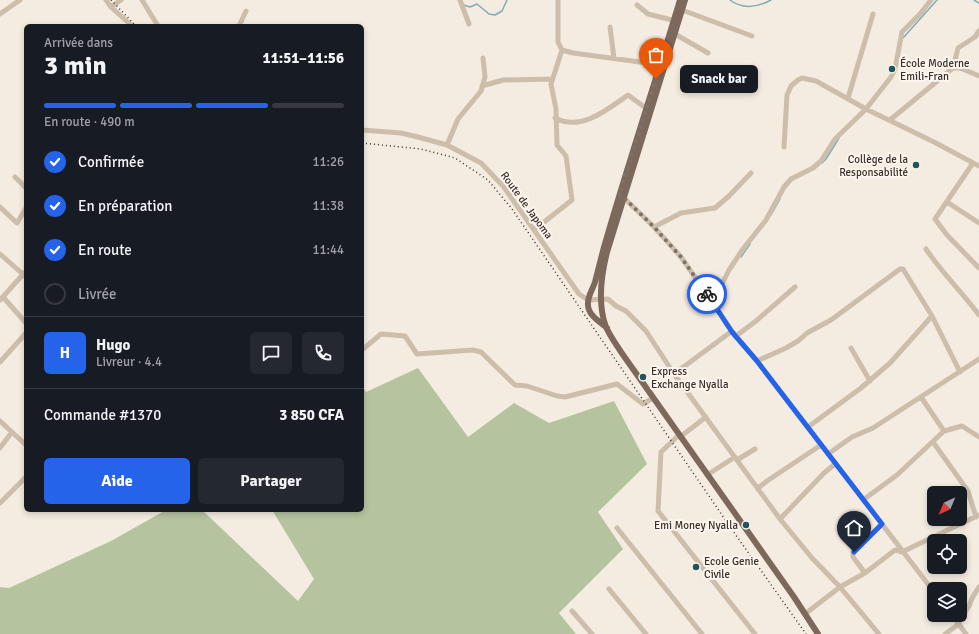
<!DOCTYPE html>
<html lang="fr">
<head>
<meta charset="utf-8">
<style>
	:root { --surface:#171b24; --page:#242831; --text:#f1f3f6; --muted:#9ea1a6; --line:#363941; --accent:#2563eb }
	body { margin:0; font-family:Signika,sans-serif; background:var(--page); color:var(--text); height:100vh; display:flex; flex-direction:column; font-size:15px; white-space:nowrap }
	* { box-sizing:border-box; margin:0 }
	p { font-size:13px; color:var(--muted) }
	.icon { flex:none; width:22px; height:22px; fill:none; stroke:currentColor; stroke-width:2; stroke-linecap:round; stroke-linejoin:round }
	.map { position:relative; flex:1; overflow:hidden }
	.panel { position:absolute; left:24px; top:24px; width:340px; height:488px; display:flex; flex-direction:column; background:var(--surface); border-radius:6px; box-shadow:0 2px 6px #0003 }
	.panel>* { flex:none }
	.needle { width:26px; rotate:224deg }
	.buttons { position:absolute; left:927px; top:486px; display:grid; gap:8px }
	.buttons a { display:grid; place-items:center; width:40px; height:40px; border-radius:6px; background:var(--surface); box-shadow:0 2px 6px #0003; font-size:20px }
	.pin { position:absolute; display:grid; place-items:center; width:34px; height:34px; color:#fff; margin:-41px -17px; border-radius:50% 50% 50% 0; rotate:-45deg; box-shadow:0 0 4px #0007 }
	.pin .icon { rotate:45deg }
	.courier { position:absolute; display:grid; place-items:center; width:40px; height:40px; margin:-20px; border:3px solid #2563eb; border-radius:50%; background:#fff; color:#222; box-shadow:0 1px 5px #0007 }
	.bubble { position:absolute; height:28px; border-radius:6px; background:var(--surface); box-shadow:0 2px 6px #0003; font-size:13px; font-weight:700; line-height:28px; text-align:center }
	.overview em { font-style:normal; font-weight:700 }
	.overview div { display:flex; flex-direction:column-reverse }
	.overview { display:flex; align-items:center; justify-content:space-between; height:68px; padding:0 20px }
	h1 { font-size:26px; font-weight:700; line-height:30px }
	.bar { display:grid; grid-template-columns:repeat(4,1fr); gap:6px 4px; align-content:center; height:48px; padding:0 20px }
	.bar i { height:5px; border-radius:3px; background:var(--line) }
	.bar .on { background:var(--accent) }
	.bar p { grid-column:span 4 }
	.line { display:flex; align-items:center; gap:10px; padding:0 20px; border-top:1px solid var(--line) }
	.line div { flex:1 }
	.round { display:grid; place-items:center; flex:none; width:42px; height:42px; border-radius:6px; background:var(--page) }
	ol { padding:0 20px; list-style:none }
	li { display:flex; align-items:center; gap:12px; height:44px }
	li p { margin-inline-start:auto }
	li .icon { padding:4px; border-radius:50%; background:var(--accent); color:#fff; stroke-width:4 }
	li:last-child { color:var(--muted) }
	li i { width:22px; height:22px; border:2px solid var(--line); border-radius:50% }
	.button { display:flex; gap:8px; margin-top:auto; padding:8px 20px }
	.button a { flex:1; height:46px; border-radius:6px; background:var(--accent); color:#fff; font-size:16px; font-weight:700; line-height:46px; text-align:center }
	.button a+a { background:var(--page); color:var(--text) }
	.map>svg:first-child { display:block }
	.green { fill:#b5c49f }
	.lines { fill:none; stroke-linecap:round; stroke-linejoin:round }
	.stream { stroke:#7eadb2; stroke-width:1.5 }
	.minor { stroke:#cdbdab; stroke-width:5 }
	.major { stroke:#7d695c; stroke-width:6 }
	.rail { stroke:#3b312b; stroke-width:1.5; stroke-dasharray:1 3; stroke-linecap:butt }
	.done { stroke:#7c726a; stroke-width:4; stroke-dasharray:0 7.2 }
	.route { stroke:#2563eb; stroke-width:5 }
	.poi-dot { fill:#1f565d; stroke:#fbf5ed; stroke-width:1.5 }
	.labels { text-anchor:middle; stroke-width:4; stroke-linejoin:round; paint-order:stroke }
	.poi-label { font-size:11px; fill:#3b312b; stroke:#fbf5ed; text-anchor:start }
	.street-label { font-size:11px; fill:#3b312b; stroke:#fbf5ed }
</style>
</head>
<body>
<div class="map">
<svg width="979" height="634" viewBox="0 0 979 634">
	<rect width="100%" height="100%" fill="#f4ece0"/>
	<!-- green -->
	<path class="green" d="M418,368L468,437L514,403L549,423L614,401L647,464L598,512L623,549L559,613L576,634H0V587L9,588L111,541L166,510H202L298,601L314,579L272,510H362V386L366,392Z"/>
	<g class="lines">
		<!-- stream -->
		<path class="stream" d="M730,0C743,10 758,7 771,0
			M974,0L979,3
			M464,5L470,7L477,4L489,14L495,15L502,11L507,0
			M903,38L937,0
			M822,163L826,159L839,138
			M771,215L780,199
			M741,257L750,244"/>
		<!-- minor -->
		<path class="minor" d="M106,0L111,7L132,26
			M142,0L158,26
			M460,0L469,24
			M558,0V42L562,50L573,53L662,65
			M637,5L648,14L676,21
			M111,7L121,0
			M682,10L752,36
			M0,14L20,0
			M239,26L246,11
			M610,27L614,58
			M675,34L708,53
			M953,68L958,48L975,37L979,31
			M482,86L503,80L552,79
			M848,98L873,14
			M555,118C581,132 608,109 628,95L647,109
			M890,120L953,68H960L979,76
			M362,130L401,133L418,137L447,145L481,163L503,186L579,294L588,300L608,299L616,306L626,311L646,331L674,374L780,519L812,558L840,587L879,634
			M447,145L458,119L481,91L485,77L483,58
			M784,147L787,95L791,86L798,80L802,78L816,81L866,109L934,142L979,166
			M973,163L935,219L947,235L979,268
			M15,177L26,188
			M622,196L654,227L681,257L732,331L757,361L934,592
			M947,202L979,223
			M0,207L17,223L26,208
			M654,227L681,213L715,208L729,196L751,173
			M534,230L572,200L566,156L557,145L556,109L551,84L562,50
			M926,249C942,273 962,292 979,315
			M0,254L26,277
			M3,297L26,323
			M0,300L26,271
			M713,302L729,270L743,249L766,220L784,187L791,179L813,168L821,161L835,139L866,109L891,77L895,69L902,32L920,14L931,0
			M736,336L756,321L795,287
			M851,348L870,381
			M362,350L381,334L405,336L417,354L473,350L481,352L515,385L527,386L557,396L565,397L617,384L643,404L653,398
			M757,361L786,348L798,341L807,333L831,320L900,269H903L932,316L960,372
			M0,362L26,333
			M674,374L732,331
			M921,397L944,431
			M0,421L26,445
			M808,427L861,388L890,363L932,316
			M679,435L661,452L658,511L755,634
			M680,437L706,417
			M933,442L968,491L976,517
			M0,448L12,432
			M828,454L852,437L873,428L979,359
			M737,460L755,449
			M707,475L735,457
			M758,488L767,481L821,445
			M863,500L897,475L944,431L962,426L979,437
			M0,503L26,477
			M780,519L824,473L835,464
			M617,528L702,634
			M865,573L853,557V552L882,524
			M609,589L646,634
			M572,611L592,634
			M805,614L840,587L865,573L895,550L902,552L979,515
			M952,615L966,634
			M945,634L959,624C960,615 969,610 971,601C974,594 974,594 979,587"/>
		<!-- major -->
		<path class="major" d="M685,0L607,252C601,276 597,303 606,327C610,336 616,344 621,352L794,597L818,634
			M607,328C600,322 588,315 588,305C587,297 593,289 595,282C598,270 601,259 604,247C628,164 655,83 680,0"/>
		<!-- rail -->
		<path class="rail" d="M111,0L136,26
			M362,143L421,149L455,158L488,180L512,209L733,531L806,634"/>
	</g>
	<g class="lines">
		<!-- done -->
		<path class="done" d="M656,79L619,195L623,197L654,227L681,257L707,294"/>
		<!-- route -->
		<path class="route" d="M707,294L732,332L757,361L882,524L854,552"/>
	</g>
	<!-- markers -->
	<g class="poi-dot">
		<circle cx="892" cy="69" r="4"/>
		<circle cx="916" cy="165" r="4"/>
		<circle cx="643" cy="377" r="4"/>
		<circle cx="746" cy="525" r="4"/>
		<circle cx="696" cy="567" r="4"/>
	</g>
	<g class="labels">
		<!-- poi labels -->
		<g class="poi-label">
			<text x="900" y="67">École Moderne<tspan x="900" dy="13">Emili-Fran</tspan></text>
			<text x="908" y="163" text-anchor="end">Collège de la<tspan x="908" dy="13">Responsabilité</tspan></text>
			<text x="651" y="375">Express<tspan x="651" dy="13">Exchange Nyalla</tspan></text>
			<text x="738" y="529" text-anchor="end">Emi Money Nyalla</text>
			<text x="704" y="565">Ecole Genie<tspan x="704" dy="13">Civile</tspan></text>
		</g>
		<!-- street labels -->
		<g class="street-label">
			<text transform="translate(527 205) rotate(54)" y="4">Route de Japoma</text>
		</g>
	</g>
</svg>
<div class="buttons">
<a><svg class="needle" viewBox="-14 -14 28 28"><path d="M0-13l5 13h-10z" fill="#e53935"/><path d="M0 13l5-13h-10z" fill="#9ea1a6"/></svg></a>
<a><svg class="icon" aria-label="locate" viewBox="0 0 24 24"><circle cx="12" cy="12" r="6"/><path d="M12 2v4M12 18v4M2 12h4M18 12h4"/></svg></a>
<a><svg class="icon" aria-label="layers" viewBox="0 0 24 24"><path d="M12 4l9 5-9 5-9-5zM3 14l9 5 9-5"/></svg></a>
</div>
<div class="pin" style="left:656px;top:79px;background:#ea580c"><svg class="icon" aria-label="bag" viewBox="0 0 24 24"><path d="M5 8h14l-1 12H6zM9 8a3 3 0 0 1 6 0"/></svg></div>
<div class="pin" style="left:854px;top:552px;background:#1f2937"><svg class="icon" aria-label="home" viewBox="0 0 24 24"><path d="M3 11l9-7 9 7M6 9v11h12V9"/></svg></div>
<div class="courier" style="left:707px;top:294px"><svg class="icon" aria-label="bike" viewBox="0 0 24 24"><circle cx="6" cy="16" r="4"/><circle cx="18" cy="16" r="4"/><path d="M6 16l4-8h5l3 8M10 8l3 8H6M13 5h3"/></svg></div>
<div class="bubble" style="left:680px;top:65px;width:78px">Snack bar</div>
<section class="panel">
<div class="overview"><div><h1>3 min</h1><p>Arrivée dans</p></div><em>11:51–11:56</em></div>
<div class="bar"><i class="on"></i><i class="on"></i><i class="on"></i><i></i><p>En route · 490 m</p></div>
<ol>
<li><svg class="icon" aria-label="check" viewBox="0 0 24 24"><path d="M5 12l5 5 9-10"/></svg>Confirmée<p>11:26</p></li>
<li><svg class="icon" aria-label="check" viewBox="0 0 24 24"><path d="M5 12l5 5 9-10"/></svg>En préparation<p>11:38</p></li>
<li><svg class="icon" aria-label="check" viewBox="0 0 24 24"><path d="M5 12l5 5 9-10"/></svg>En route<p>11:44</p></li>
<li><i></i>Livrée</li>
</ol>
<div class="line" style="height:72px"><b class="round" style="background:var(--accent);color:#fff">H</b><div><b>Hugo</b><p>Livreur · 4.4</p></div><a class="round"><svg class="icon" aria-label="chat" viewBox="0 0 24 24"><path d="M4 5h16v11H9l-5 4z"/></svg></a><a class="round"><svg class="icon" aria-label="phone" viewBox="0 0 24 24"><path d="M5 4h4l2 5-3 2q2 4 5 5l2-3 5 2v4C11 20 4 13 5 4z"/></svg></a></div>
<div class="line" style="height:52px"><div>Commande #1370</div><b>3 850 CFA</b></div>
<div class="button"><a>Aide</a><a>Partager</a></div>
</section>
</div>
</body>
</html>
